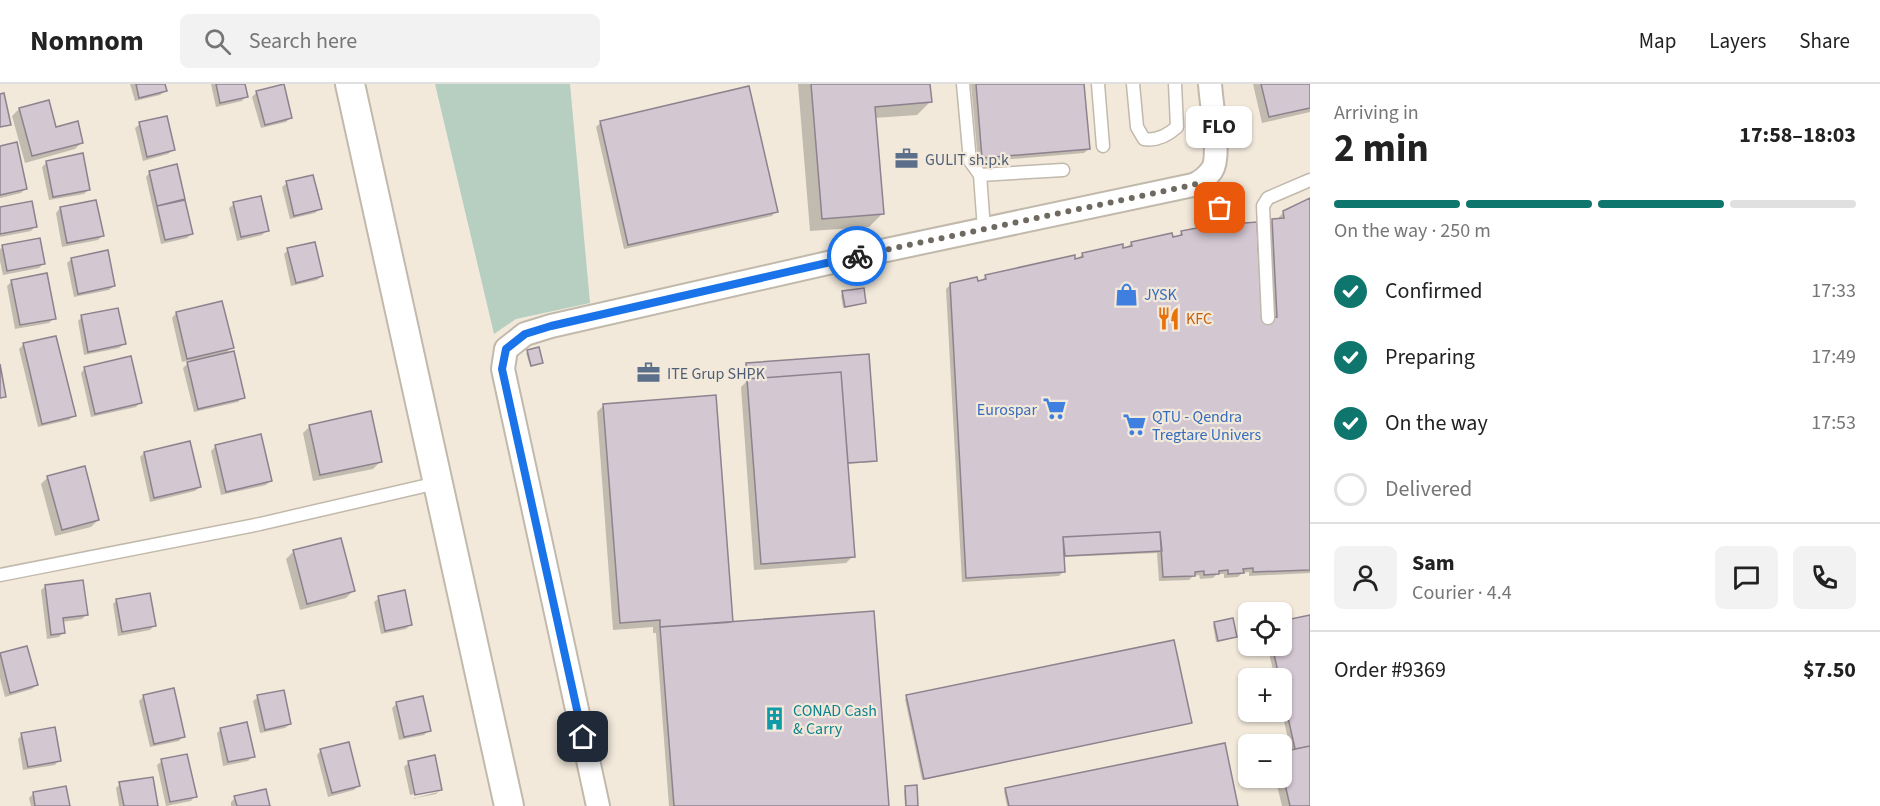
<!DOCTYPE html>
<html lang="en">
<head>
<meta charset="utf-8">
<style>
	:root { --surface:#fff; --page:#f2f2f2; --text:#222; --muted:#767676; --line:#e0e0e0; --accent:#0f766e }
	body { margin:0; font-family:"Source Sans 3",sans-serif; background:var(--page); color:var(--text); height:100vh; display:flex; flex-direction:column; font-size:22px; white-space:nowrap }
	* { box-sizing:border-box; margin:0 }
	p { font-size:20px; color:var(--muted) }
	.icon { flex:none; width:33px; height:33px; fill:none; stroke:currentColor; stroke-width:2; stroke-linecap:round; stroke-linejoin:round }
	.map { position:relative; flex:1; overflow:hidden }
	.side { display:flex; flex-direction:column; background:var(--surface); width:570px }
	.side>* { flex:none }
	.buttons { position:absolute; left:1238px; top:518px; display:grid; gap:12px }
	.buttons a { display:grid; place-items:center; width:54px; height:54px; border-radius:9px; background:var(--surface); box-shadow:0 2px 4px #0004; font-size:30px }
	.pin { position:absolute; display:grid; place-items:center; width:51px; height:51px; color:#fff; margin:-26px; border-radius:12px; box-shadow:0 3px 9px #0006 }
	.courier { position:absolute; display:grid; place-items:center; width:60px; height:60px; margin:-30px; border:4px solid #1a73e8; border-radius:50%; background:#fff; color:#222; box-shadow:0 2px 8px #0007 }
	.bubble { position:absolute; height:42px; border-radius:9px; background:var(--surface); box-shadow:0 2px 4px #0004; font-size:20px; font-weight:700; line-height:42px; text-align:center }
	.overview em { font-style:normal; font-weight:700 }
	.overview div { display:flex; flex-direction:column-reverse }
	.overview { display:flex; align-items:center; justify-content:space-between; height:102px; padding:0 24px }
	h1 { font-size:39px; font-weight:700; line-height:45px }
	.bar { display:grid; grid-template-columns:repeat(4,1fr); gap:9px 6px; align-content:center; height:72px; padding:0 24px }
	.bar i { height:8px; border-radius:4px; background:var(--line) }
	.bar .selected { background:var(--accent) }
	.bar p { grid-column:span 4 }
	.line { display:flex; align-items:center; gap:15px; padding:0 24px; border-top:2px solid var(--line) }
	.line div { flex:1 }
	.round { display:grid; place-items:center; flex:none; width:63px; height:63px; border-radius:9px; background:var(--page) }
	ol { padding:0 24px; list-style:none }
	li { display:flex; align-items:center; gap:18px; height:66px }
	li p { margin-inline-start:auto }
	li .icon { padding:6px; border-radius:50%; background:var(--accent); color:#fff; stroke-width:4 }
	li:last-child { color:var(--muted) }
	li i { width:33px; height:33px; border:3px solid var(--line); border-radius:50% }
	header { display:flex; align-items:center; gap:36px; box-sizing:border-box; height:84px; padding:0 30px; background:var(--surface); border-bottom:2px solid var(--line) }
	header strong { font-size:28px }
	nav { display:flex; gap:33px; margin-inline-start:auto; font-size:21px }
	.search { width:420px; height:54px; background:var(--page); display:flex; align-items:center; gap:15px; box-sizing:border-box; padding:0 21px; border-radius:9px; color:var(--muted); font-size:22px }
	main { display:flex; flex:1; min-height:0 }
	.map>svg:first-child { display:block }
	.green { fill:#b6cfc0 }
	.shadow { fill:#0003 }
	.building { fill:#d3c7d2; stroke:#8d828d; stroke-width:1.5 }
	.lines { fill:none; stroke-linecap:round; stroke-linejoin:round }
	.service-casing { stroke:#c1b9ab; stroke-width:15 }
	.minor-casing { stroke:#c1b9ab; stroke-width:26 }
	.tertiary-casing { stroke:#c1b9ab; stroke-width:32 }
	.service { stroke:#fff; stroke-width:12 }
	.minor { stroke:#fff; stroke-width:22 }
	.tertiary { stroke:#fff; stroke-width:28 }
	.done { stroke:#6f6a61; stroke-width:6; stroke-dasharray:0 10.8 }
	.route { stroke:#1a73e8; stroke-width:8 }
	.labels { text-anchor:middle; stroke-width:4.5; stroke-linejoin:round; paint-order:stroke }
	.service-label { font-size:16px; fill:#4e5e75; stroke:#f2e9db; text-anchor:start }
	.shop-label { font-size:16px; fill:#366cbe; stroke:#f2e9db; text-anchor:start }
	.food-label { font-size:16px; fill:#c56008; stroke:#f2e9db; text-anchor:start }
	.culture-label { font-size:16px; fill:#0d838f; stroke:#f2e9db; text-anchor:start }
</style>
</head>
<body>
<header>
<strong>Nomnom</strong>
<div class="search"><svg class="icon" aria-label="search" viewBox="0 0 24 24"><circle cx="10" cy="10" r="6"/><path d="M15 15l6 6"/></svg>Search here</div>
<nav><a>Map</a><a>Layers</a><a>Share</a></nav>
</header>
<main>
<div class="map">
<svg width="1310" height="722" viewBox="0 0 1310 722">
	<rect width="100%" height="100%" fill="#f2e9db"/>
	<!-- green -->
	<path class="green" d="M435,0H570L590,219L516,235L494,250Z"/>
	<!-- shadow -->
	<path class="shadow" d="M130,0H163L165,7L160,11L135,17Z
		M211,0H243L246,12L242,17L216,23Z
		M798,0H929L930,18L917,31L874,34L882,130L869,143L810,147Z
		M971,0H1083L1089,65L1084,69L978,78Z
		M1253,0H1310V28L1262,39Z
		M257,8L291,33L286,38L261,44L252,13Z
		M19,25L55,45L82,58L75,65L25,79L12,32Z
		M601,38L776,127L772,132L624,165L596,43Z
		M140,40L173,66L168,70L143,77L135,44Z
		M0,63L25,105L21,109L0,114Z
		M47,78L89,105L84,110L49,116L42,83Z
		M176,82L191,150L187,154L161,160L146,93L150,88Z
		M287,99L320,125L315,129L290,135L282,103Z
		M1310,116V489L1249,492V488L1242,489L1238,493L1224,494V490H1217L1213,494L1200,495L1199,491L1193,492L1189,496L1159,497L1157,469L1063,473V488L1059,492L962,498L946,205L951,200L981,197L986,192L1074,177L1083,170L1122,166L1132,159L1172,155L1177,153L1181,149L1208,143L1261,236L1273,235L1268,141L1273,136H1279V133L1284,128Z
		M95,118L102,152L98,156L62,163L56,129L60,124Z
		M234,120L267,146L262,151L237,157L229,124Z
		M0,125L35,142L31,147L0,153Z
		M3,163L43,180L39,184L3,191L0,177V165Z
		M288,166L322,192L317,196L291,202L284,170Z
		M72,175L114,202L109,206L74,213L67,179Z
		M12,197L54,234L49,239L15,245L7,202Z
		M843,209L865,219L843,224L841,211Z
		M176,229L232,263L224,271L243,313L238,318L194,328L183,284L191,276L182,278L172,234Z
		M82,233L124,260L119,264L84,271L78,237Z
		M55,253L74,331L69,336L38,343L19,265L23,261Z
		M528,268L541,278L530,282L526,269Z
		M867,271L875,376L873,378L846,380L853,472L846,479L754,486L741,303L746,298L745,282L746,280Z
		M85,284L140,318L136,323L91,333L81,289Z
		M604,321L732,539L873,529L888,722H669L656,549H653V543L613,546L597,328Z
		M310,342L380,378L373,385L313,397L303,349Z
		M215,363L270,397L266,401L221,411L211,367Z
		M144,369L200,403L195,407L150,418L140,373Z
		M48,393L98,436L91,443L55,452L41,400Z
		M293,468L353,507L346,514L300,526L286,475Z
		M46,502L86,531L82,535L62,538L63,549L59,553L47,555L41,506Z
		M379,514L410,541L406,545L381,550L374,518Z
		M117,516L154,542L150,546L118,552L113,520Z
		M1310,532V722H1282L1275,693H1281V670L1291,668L1281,624V594H1275L1267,561H1281V538Z
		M1215,539L1236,553L1216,558L1213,541Z
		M26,564L36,601L32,605L5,613L0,594V571Z
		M144,612L183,652L179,657L150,663L139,617Z
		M258,613L290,640L285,644L260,649L253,617Z
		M907,613L1190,639L922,696L905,615Z
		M397,619L429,646L424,651L399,656L392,624Z
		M221,645L253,672L248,677L223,682L217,649Z
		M22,651L59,676L55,681L23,686L18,655Z
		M1224,661L1237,722H1007L1004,707L1006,705Z
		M321,666L359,701L354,706L328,713L317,671Z
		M162,677L195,712L191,717L166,722L157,681Z
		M409,678L441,705L436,710L411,715L438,708V705L410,711L404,683Z
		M151,694L156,722H119L116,704L120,700Z
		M916,703L917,722H905L904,706Z
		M65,704L68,722H31L29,714L34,709Z
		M265,707L268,722H231V718L235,714Z"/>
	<!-- building -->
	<path class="building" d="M136,0H165L167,7L139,14Z
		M216,0H245L248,13L220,19Z
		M284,0L292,34L265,41L256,7Z
		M811,0H930L932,18L875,23L884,130L822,135Z
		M976,0H1084L1090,65L982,74Z
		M1261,0H1310V24L1269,33Z
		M749,2L778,128L628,161L600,37Z
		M4,9L11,41L0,43V10Z
		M49,16L56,43L78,37L83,59L32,72L19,24Z
		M167,32L175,66L147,73L139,38Z
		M17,58L27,105L0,111V62Z
		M83,69L90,106L53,113L46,77Z
		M177,80L185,115L157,122L149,87Z
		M313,91L322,125L294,132L286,97Z
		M261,112L269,147L241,153L233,118Z
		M1310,114V486L1253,488V484L1243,485L1244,489L1228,490V486L1219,487V490L1204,491V487L1195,488V492L1163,493L1160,448L1063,453L1065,488L966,494L950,199L977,193L978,197L986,195L985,191L1075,171V175L1083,173L1082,169L1123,160V164L1132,162L1131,158L1172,149L1173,153L1182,151L1181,147L1207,142L1257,138L1262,234L1277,233L1272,135L1284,134L1283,127Z
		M96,116L104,152L67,159L60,123Z
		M185,116L193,150L165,156L157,122Z
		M32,117L37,143L0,150V123Z
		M40,154L45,180L7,187L2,161Z
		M315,158L323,192L296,199L287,164Z
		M108,166L115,202L78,210L71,174Z
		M47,189L56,235L20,241L11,196Z
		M864,204L866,219L845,223L842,207Z
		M222,217L234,264L187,275L176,228Z
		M118,224L126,260L88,268L81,231Z
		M56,252L76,332L42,340L23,259Z
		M539,263L543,279L531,282L527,266Z
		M234,267L245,314L198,325L187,278Z
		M869,270L877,377L848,379L841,288L747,295L746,279Z
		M131,272L142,319L95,330L84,283Z
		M0,280L6,313L0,314Z
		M841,288L855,473L761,480L747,295Z
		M716,311L733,538L660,543V536L620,539L603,320Z
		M371,327L382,378L320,391L309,341Z
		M261,350L272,397L226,408L215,361Z
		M190,357L201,403L154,414L144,368Z
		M85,382L99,436L62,446L47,392Z
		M1160,448L1162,467L1065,472L1063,453Z
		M341,454L355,507L307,520L293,466Z
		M83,496L88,531L63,534L65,549L51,551L45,501Z
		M405,506L412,541L385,547L378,512Z
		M150,509L156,542L122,548L116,515Z
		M874,527L889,722H674L660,543Z
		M1310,531V662L1295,665L1272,561H1281V537Z
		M1233,534L1237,553L1218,557L1214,538Z
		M1174,556L1192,639L924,695L906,611Z
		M27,562L38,601L10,609L0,569Z
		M174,604L185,653L154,660L143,611Z
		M284,606L291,640L265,646L257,611Z
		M423,612L431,647L404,653L396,618Z
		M247,638L255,673L228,678L220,644Z
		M55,643L61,677L28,683L21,649Z
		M349,658L360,702L332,709L320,665Z
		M1225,659L1238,722H1009L1005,704Z
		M1310,662V722H1290L1281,683V668Z
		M187,670L197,713L170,718L161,675Z
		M435,671L442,706L415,711L408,677Z
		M153,693L158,722H124L119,698Z
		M917,701L918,722H906L905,702Z
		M66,702L70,722H35L33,708Z
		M266,705L270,722H237L234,712Z"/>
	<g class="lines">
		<defs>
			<path id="service" d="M963,0L970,77L980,91
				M1098,0L1103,62
				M1133,0L1137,43L1144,55C1157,57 1167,52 1177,43L1175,0
				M1201,98L1220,124
				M984,145L980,91L1063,86
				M1268,234L1263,122L1268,114L1310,96
				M0,491L260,440L437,399"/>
			<path id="minor" d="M598,722L503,285L506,265L525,250L551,242L863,171L1193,101C1201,98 1207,93 1212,86C1221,73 1211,18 1210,0"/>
			<path id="tertiary" d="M350,0L509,722"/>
		</defs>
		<!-- service casing -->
		<use href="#service" class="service-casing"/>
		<!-- minor casing -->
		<use href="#minor" class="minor-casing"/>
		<!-- tertiary casing -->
		<use href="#tertiary" class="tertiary-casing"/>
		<!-- service -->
		<use href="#service" class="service"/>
		<!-- minor -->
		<use href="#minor" class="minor"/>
		<!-- tertiary -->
		<use href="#tertiary" class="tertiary"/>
	</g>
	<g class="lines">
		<!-- done -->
		<path class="done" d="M857,172L1193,101L1201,98L1220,124"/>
		<!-- route -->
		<path class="route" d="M583,653L502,285L506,265L525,250L551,242L857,172"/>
	</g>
	<!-- icons -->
	<defs>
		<symbol id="office-bare" viewBox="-9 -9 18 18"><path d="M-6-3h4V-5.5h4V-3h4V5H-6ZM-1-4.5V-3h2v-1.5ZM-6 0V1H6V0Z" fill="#5c6f8a" stroke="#f2e9db" stroke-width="2.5" paint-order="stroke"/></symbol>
		<symbol id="shop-bare" viewBox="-9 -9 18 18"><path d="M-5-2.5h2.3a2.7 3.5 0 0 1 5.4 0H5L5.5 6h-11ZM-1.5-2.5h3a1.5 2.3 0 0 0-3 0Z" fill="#3f7fe0" stroke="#f2e9db" stroke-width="2.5" paint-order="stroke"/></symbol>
		<symbol id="restaurant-bare" viewBox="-9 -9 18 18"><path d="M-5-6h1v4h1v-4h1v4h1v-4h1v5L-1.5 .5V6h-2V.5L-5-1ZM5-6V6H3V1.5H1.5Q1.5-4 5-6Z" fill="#e8710a" stroke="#f2e9db" stroke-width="2.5" paint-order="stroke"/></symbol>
		<symbol id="supermarket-bare" viewBox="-9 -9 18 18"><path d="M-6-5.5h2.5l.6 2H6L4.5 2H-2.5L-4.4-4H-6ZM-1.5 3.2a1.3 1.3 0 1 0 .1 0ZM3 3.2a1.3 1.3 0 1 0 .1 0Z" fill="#3f7fe0" stroke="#f2e9db" stroke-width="2.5" paint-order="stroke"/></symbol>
		<symbol id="building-bare" viewBox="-9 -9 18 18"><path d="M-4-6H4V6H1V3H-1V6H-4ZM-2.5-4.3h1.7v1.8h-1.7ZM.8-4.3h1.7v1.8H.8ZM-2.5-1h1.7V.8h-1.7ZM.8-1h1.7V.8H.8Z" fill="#0f9aa8" stroke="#f2e9db" stroke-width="2.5" paint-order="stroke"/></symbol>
	</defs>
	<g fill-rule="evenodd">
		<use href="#office-bare" x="890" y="58" width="33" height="33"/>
		<use href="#shop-bare" x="1110" y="194" width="33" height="33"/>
		<use href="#restaurant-bare" x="1152" y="218" width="33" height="33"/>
		<use href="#office-bare" x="632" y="272" width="33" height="33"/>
		<use href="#supermarket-bare" x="1038" y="308" width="33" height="33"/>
		<use href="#supermarket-bare" x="1118" y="324" width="33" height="33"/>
		<use href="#building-bare" x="758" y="618" width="33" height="33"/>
	</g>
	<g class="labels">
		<!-- service labels -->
		<g class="service-label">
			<text x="925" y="81">GULIT sh.p.k</text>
			<text x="667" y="295">ITE Grup SHPK</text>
		</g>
		<!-- shop labels -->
		<g class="shop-label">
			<text x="1144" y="216">JYSK</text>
			<text x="1037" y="331" text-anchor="end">Eurospar</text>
			<text x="1152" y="338">QTU - Qendra<tspan x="1152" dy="18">Tregtare Univers</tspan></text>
		</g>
		<!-- food labels -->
		<g class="food-label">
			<text x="1186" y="240">KFC</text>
		</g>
		<!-- culture labels -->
		<g class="culture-label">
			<text x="793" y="632">CONAD Cash<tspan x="793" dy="18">&amp; Carry</tspan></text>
		</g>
	</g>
</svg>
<div class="buttons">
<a><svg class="icon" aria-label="locate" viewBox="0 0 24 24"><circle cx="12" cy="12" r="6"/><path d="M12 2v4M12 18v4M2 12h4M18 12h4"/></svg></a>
<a>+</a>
<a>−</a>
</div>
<div class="pin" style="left:1220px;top:124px;background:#ea580c"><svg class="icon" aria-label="bag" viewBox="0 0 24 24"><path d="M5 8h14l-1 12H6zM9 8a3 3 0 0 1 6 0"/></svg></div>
<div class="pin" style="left:583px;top:653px;background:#1f2937"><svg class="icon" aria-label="home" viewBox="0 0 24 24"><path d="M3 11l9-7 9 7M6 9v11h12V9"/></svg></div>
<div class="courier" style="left:857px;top:172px"><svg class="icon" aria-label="bike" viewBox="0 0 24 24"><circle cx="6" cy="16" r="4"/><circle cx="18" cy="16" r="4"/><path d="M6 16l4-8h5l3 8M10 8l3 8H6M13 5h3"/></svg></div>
<div class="bubble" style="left:1186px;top:22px;width:66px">FLO</div>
</div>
<section class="side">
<div class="overview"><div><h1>2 min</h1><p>Arriving in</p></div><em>17:58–18:03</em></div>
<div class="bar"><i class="selected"></i><i class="selected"></i><i class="selected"></i><i></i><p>On the way · 250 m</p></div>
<ol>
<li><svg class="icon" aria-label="check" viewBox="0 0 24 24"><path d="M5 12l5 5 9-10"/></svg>Confirmed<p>17:33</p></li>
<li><svg class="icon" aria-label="check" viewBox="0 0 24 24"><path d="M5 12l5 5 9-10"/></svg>Preparing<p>17:49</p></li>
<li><svg class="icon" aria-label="check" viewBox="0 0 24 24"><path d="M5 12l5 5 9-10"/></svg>On the way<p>17:53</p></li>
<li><i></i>Delivered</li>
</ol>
<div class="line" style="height:108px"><a class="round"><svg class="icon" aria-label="person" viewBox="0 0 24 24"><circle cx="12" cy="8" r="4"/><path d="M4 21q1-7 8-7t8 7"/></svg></a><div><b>Sam</b><p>Courier · 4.4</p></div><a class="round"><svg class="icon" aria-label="chat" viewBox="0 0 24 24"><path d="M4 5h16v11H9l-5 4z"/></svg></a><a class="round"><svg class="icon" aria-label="phone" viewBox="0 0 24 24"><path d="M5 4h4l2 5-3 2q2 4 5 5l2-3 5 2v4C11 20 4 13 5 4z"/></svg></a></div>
<div class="line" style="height:78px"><div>Order #9369</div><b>$7.50</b></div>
</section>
</main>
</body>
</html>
